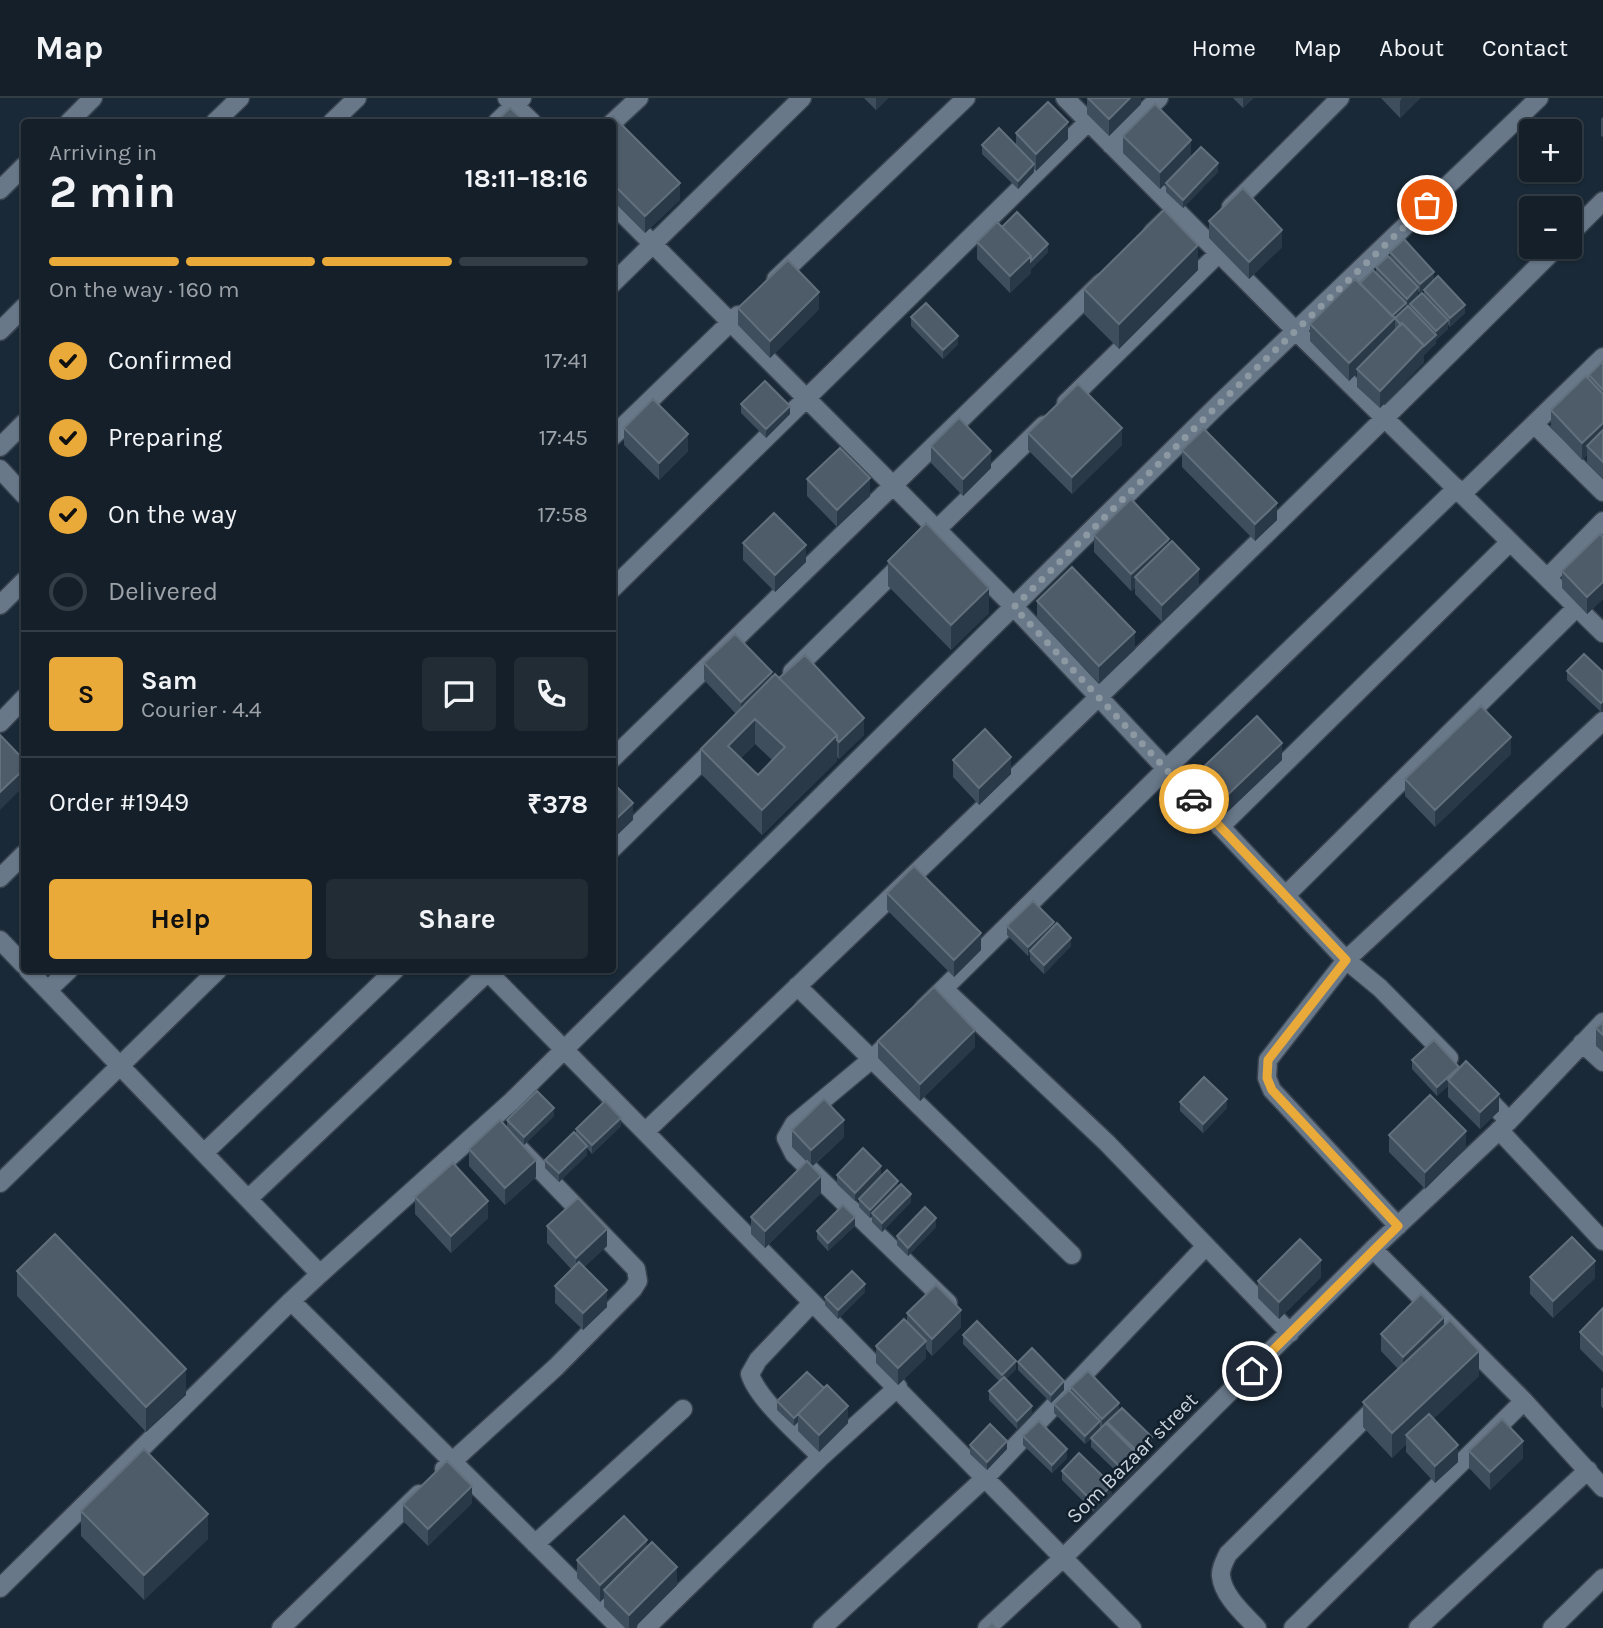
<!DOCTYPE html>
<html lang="en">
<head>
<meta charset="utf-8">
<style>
	:root { --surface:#141f29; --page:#212c35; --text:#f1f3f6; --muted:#9da2a8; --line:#333d46; --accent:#eaaa39 }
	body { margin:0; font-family:Karla,sans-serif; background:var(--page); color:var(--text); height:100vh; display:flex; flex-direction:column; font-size:26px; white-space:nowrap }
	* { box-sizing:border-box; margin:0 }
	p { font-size:23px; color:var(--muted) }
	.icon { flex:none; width:38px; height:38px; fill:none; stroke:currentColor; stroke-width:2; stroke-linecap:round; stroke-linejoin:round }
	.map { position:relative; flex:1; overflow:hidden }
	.drawer { position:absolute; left:21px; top:21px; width:595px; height:854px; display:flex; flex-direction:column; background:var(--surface); border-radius:7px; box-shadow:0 2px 5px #0004,0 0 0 2px var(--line) }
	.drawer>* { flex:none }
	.controls { position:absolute; left:1519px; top:21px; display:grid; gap:14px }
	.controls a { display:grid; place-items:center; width:63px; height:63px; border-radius:7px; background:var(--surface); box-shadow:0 2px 5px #0004,0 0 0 2px var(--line); font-size:35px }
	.pin { position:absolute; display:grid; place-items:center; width:60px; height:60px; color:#fff; margin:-30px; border:4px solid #fff; border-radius:50%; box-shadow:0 2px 7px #0007 }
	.courier { position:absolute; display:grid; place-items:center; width:70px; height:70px; margin:-35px; border:5px solid #eaaa39; border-radius:50%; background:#fff; color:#222; box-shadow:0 2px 9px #0007 }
	.headline em { font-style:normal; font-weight:700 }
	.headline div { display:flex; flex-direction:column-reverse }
	.headline { display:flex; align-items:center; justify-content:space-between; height:119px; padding:0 28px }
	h1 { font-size:46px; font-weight:700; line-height:52px }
	.bar { display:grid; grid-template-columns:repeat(4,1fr); gap:10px 7px; align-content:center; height:84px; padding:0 28px }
	.bar i { height:9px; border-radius:5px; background:var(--line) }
	.bar .active { background:var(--accent) }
	.bar p { grid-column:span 4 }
	.line { display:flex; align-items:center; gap:18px; padding:0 28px; border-top:2px solid var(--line) }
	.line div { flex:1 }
	.round { display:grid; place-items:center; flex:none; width:74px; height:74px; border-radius:7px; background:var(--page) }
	ol { padding:0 28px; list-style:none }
	li { display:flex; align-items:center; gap:21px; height:77px }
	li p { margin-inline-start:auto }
	li .icon { padding:7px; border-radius:50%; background:var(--accent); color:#111; stroke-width:4 }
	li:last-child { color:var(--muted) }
	li i { width:38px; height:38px; border:4px solid var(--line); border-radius:50% }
	.primary-button { display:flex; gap:14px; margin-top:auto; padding:14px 28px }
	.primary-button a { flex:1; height:80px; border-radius:7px; background:var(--accent); color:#111; font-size:28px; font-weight:700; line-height:80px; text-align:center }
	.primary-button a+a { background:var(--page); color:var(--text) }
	header { display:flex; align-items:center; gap:42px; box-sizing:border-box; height:98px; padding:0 35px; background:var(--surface); border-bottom:2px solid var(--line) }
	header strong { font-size:33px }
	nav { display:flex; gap:38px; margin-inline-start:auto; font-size:24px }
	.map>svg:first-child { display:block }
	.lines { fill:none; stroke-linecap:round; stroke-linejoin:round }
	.minor-casing { stroke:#38434f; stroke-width:21 }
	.minor { stroke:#687889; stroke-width:18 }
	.wall { fill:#3f4e5d; fill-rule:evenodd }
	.shaded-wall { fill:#2a3948 }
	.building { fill:#4e5c6a; stroke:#626f7c; stroke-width:2; fill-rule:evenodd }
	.done { stroke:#8c98a2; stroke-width:7; stroke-dasharray:0 12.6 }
	.route { stroke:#eaaa39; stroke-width:9 }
	.labels { text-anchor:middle; stroke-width:5; stroke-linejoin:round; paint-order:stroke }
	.street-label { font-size:21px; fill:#cad3dc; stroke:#111f2c }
</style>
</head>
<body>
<header>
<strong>Map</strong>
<nav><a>Home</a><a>Map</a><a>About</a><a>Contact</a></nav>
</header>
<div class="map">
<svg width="1603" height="1530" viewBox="0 0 1603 1530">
	<rect width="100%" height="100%" fill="#1a2937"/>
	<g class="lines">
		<defs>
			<path id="minor" d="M507,0L532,24
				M1065,0L1296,233L1603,535
				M69,24L93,0
				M215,24L240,0
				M332,24L357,0
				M497,24L522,0
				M612,25L639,0
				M1111,47L1159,0
				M0,92L24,68
				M612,105L1014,509L1346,862L1380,890L1449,960
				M1231,109L1340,0
				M1153,134L1176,112
				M1570,136L1603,103
				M776,181L966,0
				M612,186L802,0
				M0,233L24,209
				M1066,305L1219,155
				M1534,326L1603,394
				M612,339L738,217
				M0,349L24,325
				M0,371L24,397
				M1462,396L1603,259
				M929,439L1044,327
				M1547,480L1603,423
				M612,491L1088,24
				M0,507L24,483
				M792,574L904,464
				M0,625L24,600
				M612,661L1101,185
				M1220,729L1510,444
				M612,751L717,648
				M0,780L24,756
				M1285,798L1577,509
				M0,842L24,867
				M28,872L320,1176L291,1203L620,1530
				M486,872L1132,1530
				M797,888L1072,1157
				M944,891L1107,1045L1290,1235
				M48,892L69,872
				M924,910L1166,671L1457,390
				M894,940L872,961L794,1026L786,1040L794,1056L948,1205
				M1582,945L1603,964
				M1483,996L1509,1023
				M1499,1032L1603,1143
				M646,1033C952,741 1258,448 1557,149
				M204,1055L395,872
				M0,1085L218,872
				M248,1101L490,872
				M1398,1128L1272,992L1267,980L1268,962L1346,862L1603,623
				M1373,1151L1524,1303L1603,1390
				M320,1176L512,1003L1220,305L1539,0
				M812,1205L758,1262L750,1276C757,1301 802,1339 821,1359
				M444,1371L556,1269L633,1191L638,1183L636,1171L519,1050
				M535,1446L683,1311
				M0,1490L291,1203
				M281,1530L419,1396
				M646,1530L821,1359L898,1289
				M822,1530L985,1380L1206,1148
				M987,1530L1063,1460L1373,1151L1509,1023L1603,924
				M1257,1530C1244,1516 1223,1498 1221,1478C1220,1471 1225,1462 1228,1456L1379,1306
				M1293,1530L1524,1303
				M1418,1530L1588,1372
				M1552,1530L1603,1480"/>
		</defs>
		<!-- minor casing -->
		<use href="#minor" class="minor-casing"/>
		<!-- minor -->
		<use href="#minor" class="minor"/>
	</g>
	<!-- wall -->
	<path class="wall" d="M864,0H888L876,12Z
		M1087,0H1141V6L1109,38L1087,16Z
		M1233,0H1253L1243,10Z
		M1381,0H1420L1400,20Z
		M1603,19V39L1601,38V21Z
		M612,24L680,102L645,135L612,102Z
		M1016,35L1068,41L1036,73L1034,71V74L1018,91L982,56V47H1016Z
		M1123,38L1191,59L1218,74L1183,110L1166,94V85L1189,62L1160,91L1123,55Z
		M1209,123L1282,149L1249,181L1209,140Z
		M1002,129L1048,154L1031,171V175L1010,195L977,161V144Z
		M1390,154L1434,182L1465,215L1450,229L1448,226V231L1436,242V245L1424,257V264L1380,310L1357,289V275L1349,283L1310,243V226L1376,175V169L1390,161ZM1434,182L1424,192V197L1418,198V193L1420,195Z
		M1198,172L1119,251L1084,216V191Z
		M738,210L819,211L770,260L738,227Z
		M911,219L958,246L943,261L911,228Z
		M1603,263V381L1587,365V357L1582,362L1551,329V312L1589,281V277Z
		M741,306L790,316L766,340L741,315Z
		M624,330L688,353L659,382L624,347Z
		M1028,335L1122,347L1072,396L1028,352Z
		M931,348L991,370L963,398L931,365Z
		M1182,352L1277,422L1255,443L1182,369Z
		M807,381L870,398L837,429L807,398Z
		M1094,437L1169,446L1199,488L1162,524L1135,496V490L1131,493L1094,454Z
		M1603,439V501L1587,516L1562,490V473Z
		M743,445L806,464L775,494L743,462Z
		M888,463L989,515L951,552L888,488Z
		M1037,503L1135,551L1099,585L1037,520Z
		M704,565L772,580H779L864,637L839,661L837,659V663L762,737L701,676V651L736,616L704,582ZM755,646L772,662L758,677L741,660Z
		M1567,573L1603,574V612L1601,614L1567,582Z
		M1511,656L1435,729L1405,698V681Z
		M953,662L1011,676L979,707L953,679Z
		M1282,662L1219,722L1194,696V678Z
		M887,795L981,852L954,879L887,812Z
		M1007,828L1054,829L1071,848L1044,876L1030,862V856L1028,858L1007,837Z
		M1603,924V954L1596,948V930Z
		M878,943L975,949L920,1003L878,960Z
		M1412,962L1459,970L1499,1013L1480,1031L1448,999V988L1437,998L1412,971Z
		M1180,1004L1227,1010L1203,1035L1180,1013Z
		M554,1018L524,1047L507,1030V1022Z
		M621,1028L592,1056L587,1050V1057L559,1084L545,1070V1062L576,1037V1031Z
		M792,1032L844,1039L812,1069L821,1095L765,1150L751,1136V1119L807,1064L792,1049Z
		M1389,1037L1466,1050L1425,1091L1389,1054Z
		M469,1051L536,1079L505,1107L469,1068Z
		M837,1077H881L855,1103L837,1086Z
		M898,1088L911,1104L882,1134L872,1124V1119L870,1120L859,1109V1101Z
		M415,1099L488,1120L451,1155L415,1116Z
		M547,1128L607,1148L584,1169L607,1209L583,1232L555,1205V1188L572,1172L547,1145Z
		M855,1128L828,1153L817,1141V1133Z
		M936,1129L908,1158L897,1147V1138Z
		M17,1173L186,1297L146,1334L17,1198Z
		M1321,1179L1279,1221L1258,1200V1183Z
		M1530,1179L1595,1180L1553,1220L1530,1196Z
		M865,1194L838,1221L825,1207V1199Z
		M1603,1210V1274L1580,1251V1234Z
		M907,1215L961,1229L932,1258L926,1251V1260L898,1287L876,1265V1248L907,1224Z
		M1444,1228L1479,1278L1433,1321L1458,1364L1435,1385L1406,1354V1346L1392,1360L1363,1329V1304L1398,1271L1381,1253V1236Z
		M963,1237L1016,1271L1006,1281L1032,1317L1017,1331L989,1302V1293L999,1283L963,1246Z
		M1018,1264L1064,1292L1051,1305L1018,1272Z
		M1071,1289L1119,1313L1152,1348L1140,1360V1367L1125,1382L1091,1349V1341L1085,1346L1054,1315V1306L1071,1294Z
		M1603,1289V1311L1601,1308V1291Z
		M777,1303L848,1325L819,1354L798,1333V1324L794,1328L777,1312Z
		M1023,1338L1067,1360L1052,1375L1023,1347Z
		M970,1347L1007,1351L987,1372L970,1356Z
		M1469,1353L1523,1360L1490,1392L1469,1370Z
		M1062,1373L1112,1396L1094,1414L1062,1382Z
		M472,1405L428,1448L403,1423V1406Z
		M81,1413L208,1441L144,1502L81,1438Z
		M647,1450L677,1487L634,1530H625L604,1509V1500L600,1504L577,1480V1462Z"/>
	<!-- shaded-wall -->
	<path class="shaded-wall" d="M876,0H888L876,12Z
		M1130,0H1141V6L1109,38V21Z
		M1243,0H1253L1243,10Z
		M1402,0H1420L1400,20V3Z
		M1068,24V41L1036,73V56Z
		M1191,42V59L1160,91V74Z
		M1218,65V74L1183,110V102Z
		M1034,66V74L1018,91V83Z
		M680,85V102L645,135V118Z
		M1282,132V149L1249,181V164Z
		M1048,146V154L1031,171V163Z
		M1198,147V172L1119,251V226Z
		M1031,158V175L1010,195V178Z
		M1434,174V182L1420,195V186Z
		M1418,189V198L1407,209V201Z
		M819,194V211L770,260V243Z
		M1406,205V214L1395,220V237L1357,271V275L1349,283V265L1390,220Z
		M1465,207V215L1450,229V220Z
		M1448,222V231L1436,242V233Z
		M1436,237V245L1424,257V264L1380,310V293Z
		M958,238V246L943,261V252Z
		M790,308V316L766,340V331Z
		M1603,325V342L1587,348V357L1582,362V345Z
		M1122,330V347L1072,396V379Z
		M688,336V353L659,382V365Z
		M991,353V370L963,398V381Z
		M870,380V398L837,429V412Z
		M1277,405V422L1255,443V426Z
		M1169,441V458L1135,479V490L1131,493V476Z
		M806,447V464L775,494V477Z
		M1199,471V488L1162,524V507Z
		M1603,484V501L1587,516V499Z
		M989,490V515L951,552V527Z
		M1135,534V551L1099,585V568Z
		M772,574V591L741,621V604Z
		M1603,603V612L1601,614V605Z
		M864,620V637L839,661V644Z
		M755,621V646L728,673V648Z
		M837,637V663L762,737V712Z
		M1511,639V656L1435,729V712Z
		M1282,645V662L1219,722V705Z
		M1011,659V676L979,707V690Z
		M24,671V688L0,712V694Z
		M633,705V722L612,742V725Z
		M1054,824V833L1030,853V856L1028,858V849Z
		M981,835V852L954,879V862Z
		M1071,840V848L1044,876V867Z
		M975,932V949L920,1003V986Z
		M1459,969V977L1448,982V988L1437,998V989Z
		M1499,996V1013L1480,1031V1014Z
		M1227,1001V1010L1203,1035V1026Z
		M554,1010V1018L524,1047V1039Z
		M621,1020V1028L592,1056V1047Z
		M844,1022V1039L811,1069V1052Z
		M1466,1033V1050L1425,1091V1074Z
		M587,1048V1057L559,1084V1075Z
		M536,1062V1079L505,1107V1090Z
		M881,1068V1077L855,1103V1095Z
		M821,1078V1095L765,1150V1133Z
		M898,1083V1092L872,1115V1119L870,1120V1112Z
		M911,1096V1104L882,1134V1125Z
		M488,1103V1120L451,1155V1138Z
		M855,1119V1128L828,1153V1145Z
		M936,1120V1129L908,1158V1150Z
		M607,1131V1148L576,1177V1160Z
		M1321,1162V1179L1279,1221V1204Z
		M1595,1163V1180L1553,1220V1203Z
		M865,1186V1194L838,1221V1212Z
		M607,1192V1209L583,1232V1215Z
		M961,1212V1229L932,1258V1241Z
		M1444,1219V1237L1403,1276V1259Z
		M926,1243V1260L898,1287V1270Z
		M1479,1253V1278L1411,1342L1406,1337V1346L1392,1360V1335Z
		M1016,1263V1271L1002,1285V1277Z
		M186,1271V1297L146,1334V1309Z
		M1064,1283V1292L1051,1305V1297Z
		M824,1291L798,1316V1324L794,1328V1320Z
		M1119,1305V1313L1102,1330V1321Z
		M848,1308V1325L819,1354V1337Z
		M1032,1308V1317L1017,1331V1323Z
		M1100,1323V1332L1085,1346V1338Z
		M1152,1339V1348L1140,1360V1367L1125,1382V1374L1138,1361V1354Z
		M1007,1343V1351L987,1372V1364Z
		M1523,1343V1360L1490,1392V1374Z
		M1458,1347V1364L1435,1385V1368Z
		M1067,1351V1360L1052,1375V1367Z
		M1112,1387V1396L1094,1414V1405Z
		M472,1388V1405L428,1448V1431Z
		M208,1416V1441L144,1502V1477Z
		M647,1442V1459L604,1492V1500L600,1504V1487Z
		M677,1469V1487L634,1530H629V1517Z"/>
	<!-- building -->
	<path class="building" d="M1088,0H1130L1109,21Z
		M1048,4L1068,24L1036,56L1016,35Z
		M1155,6L1191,42L1160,74L1123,38Z
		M510,10L525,24H496Z
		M613,18L680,85L645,118L612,85V24H606Z
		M999,30L1034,66L1018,83L982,47Z
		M1201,49L1218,65L1183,102L1166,85Z
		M1243,90L1282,132L1249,164L1209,123Z
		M1164,112L1198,147L1119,226L1084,191Z
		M1017,114L1048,146L1031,163V158L1002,129Z
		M997,124L1031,158L1010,178L977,144Z
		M1404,141L1434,174L1420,186L1390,154Z
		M1388,158L1418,189L1407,201L1376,169Z
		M788,162L819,194L770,243L738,210Z
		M1373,172L1406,205L1392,218L1360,185Z
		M1438,178L1465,207L1450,220L1424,192Z
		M1355,181L1395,220L1349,265L1310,226Z
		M1422,195L1448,222L1436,233L1410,206Z
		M926,205L958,238L943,252L911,219Z
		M1408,208L1436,237L1424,248L1402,225L1401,227L1395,220Z
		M1402,225L1424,247L1380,293L1357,271Z
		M1603,263V292L1589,277Z
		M1586,278L1603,296V325L1582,345L1551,312Z
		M765,283L790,308L766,331L741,306Z
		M1078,286L1122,330L1072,379L1028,335Z
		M653,301L688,336L659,365L624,330Z
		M959,320L991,353L963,381L931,348Z
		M1204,331L1277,405L1255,426L1182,352Z
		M1603,332V364L1587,348Z
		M840,350L870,380L837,412L807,381Z
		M1131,401L1169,441L1131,476L1094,437Z
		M774,415L806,447L775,477L743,445Z
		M926,425L989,490L951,527L888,463Z
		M1600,436L1603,439V484L1587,499L1562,473Z
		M1172,443L1199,471L1162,507L1135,479Z
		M1072,469L1135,534L1099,568L1037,503Z
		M735,536L772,574L741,604L704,565Z
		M1584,556L1603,574V603L1601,605L1567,573Z
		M805,557L864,620L839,644L837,642V637L779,580Z
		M775,576L837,637L762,712L701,651ZM755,621L785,649L758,677L728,648Z
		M1481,608L1511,639L1435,712L1405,681Z
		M1257,618L1282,645L1219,705L1194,678Z
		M985,631L1011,659L979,690L953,662Z
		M0,637L24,662V671L0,694Z
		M612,684L633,705L612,725Z
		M914,768L981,835L954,862L887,795Z
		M1033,803L1054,824L1028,849L1007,828Z
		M1057,825L1071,840L1044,867L1030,853Z
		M934,889L975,932L920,986L878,943Z
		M1603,924V937L1596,930Z
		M1434,942L1459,969L1437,989L1412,962Z
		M1466,963L1499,996L1480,1014L1448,982Z
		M1204,979L1227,1001L1203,1026L1180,1004Z
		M537,993L554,1010L524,1039L507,1022Z
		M1430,997L1466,1033L1425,1074L1389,1037Z
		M824,1001L844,1022L811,1052L792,1032Z
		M605,1003L621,1020L592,1047L576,1031Z
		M500,1022L536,1062L505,1090L469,1051Z
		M574,1034L587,1048L559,1075L545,1062Z
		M863,1050L881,1068L855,1095L837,1077Z
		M807,1063L821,1078L765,1133L751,1119Z
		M453,1065L488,1103L451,1138L415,1099Z
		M887,1072L898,1083L870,1112L859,1101Z
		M901,1086L911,1096L882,1125L872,1115Z
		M578,1100L607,1131L576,1160L547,1128Z
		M843,1107L855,1119L828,1145L817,1133Z
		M925,1109L936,1120L908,1150L897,1138Z
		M55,1136L186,1271L146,1309L17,1173Z
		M1572,1139L1595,1163L1553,1203L1530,1179Z
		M1300,1141L1321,1162L1279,1204L1258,1183Z
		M579,1164L607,1192L583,1215L555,1188Z
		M852,1173L865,1186L838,1212L825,1199Z
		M936,1187L961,1212L932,1241L907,1215Z
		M1421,1196L1444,1219L1403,1259L1381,1236Z
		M1603,1210V1257L1580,1234Z
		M904,1221L926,1243L898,1270L876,1248Z
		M1450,1222L1479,1253L1392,1335L1363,1304Z
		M977,1223L1016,1263L1002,1277L963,1237Z
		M1032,1250L1064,1283L1051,1297L1018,1264Z
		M1088,1273L1119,1305L1102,1321L1071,1289Z
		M807,1274L824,1290L794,1320L777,1303Z
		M1004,1279L1032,1308L1017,1323L989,1293Z
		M827,1287L848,1308L819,1337L798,1316Z
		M1069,1292L1100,1323L1085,1338L1054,1306Z
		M1122,1310L1152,1339L1138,1354L1107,1324Z
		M1429,1316L1458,1347L1435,1368L1406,1337Z
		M1502,1321L1523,1343L1490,1374L1469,1353Z
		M1039,1323L1067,1351L1052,1367L1023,1338Z
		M1106,1325L1140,1359L1125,1374L1091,1340Z
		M990,1326L1007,1343L987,1364L970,1347Z
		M144,1351L208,1416L144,1477L81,1413Z
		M1079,1355L1112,1387L1094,1405L1062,1373Z
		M447,1363L472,1388L428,1431L403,1406Z
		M624,1418L647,1442L600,1487L577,1462Z
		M652,1444L677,1469L629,1517L604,1492Z
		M992,1526L996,1530H988Z"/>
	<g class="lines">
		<!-- done -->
		<path class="done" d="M1194,701L1014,509L1220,305L1427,107"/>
		<!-- route -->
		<path class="route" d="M1194,701L1346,862L1268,962L1267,980L1272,992L1398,1128L1252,1273"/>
	</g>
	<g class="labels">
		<!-- street labels -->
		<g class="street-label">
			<text transform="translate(1132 1360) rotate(-45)" y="7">Som Bazaar street</text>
		</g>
	</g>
</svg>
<div class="controls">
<a>+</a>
<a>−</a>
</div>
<div class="pin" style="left:1427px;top:107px;background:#ea580c"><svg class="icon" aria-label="bag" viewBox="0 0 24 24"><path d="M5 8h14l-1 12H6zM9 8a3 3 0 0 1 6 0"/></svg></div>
<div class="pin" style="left:1252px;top:1273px;background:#1f2937"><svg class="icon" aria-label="home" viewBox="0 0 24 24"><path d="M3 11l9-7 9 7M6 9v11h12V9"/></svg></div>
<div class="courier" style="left:1194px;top:701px"><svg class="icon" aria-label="car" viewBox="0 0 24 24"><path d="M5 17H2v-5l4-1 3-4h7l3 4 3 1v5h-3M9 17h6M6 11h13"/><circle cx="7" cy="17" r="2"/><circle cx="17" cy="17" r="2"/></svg></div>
<section class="drawer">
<div class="headline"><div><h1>2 min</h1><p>Arriving in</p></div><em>18:11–18:16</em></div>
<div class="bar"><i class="active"></i><i class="active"></i><i class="active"></i><i></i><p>On the way · 160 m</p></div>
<ol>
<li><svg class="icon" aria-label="check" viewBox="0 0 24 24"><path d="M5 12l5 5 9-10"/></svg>Confirmed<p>17:41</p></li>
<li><svg class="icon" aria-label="check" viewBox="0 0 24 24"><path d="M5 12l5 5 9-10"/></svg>Preparing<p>17:45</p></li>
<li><svg class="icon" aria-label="check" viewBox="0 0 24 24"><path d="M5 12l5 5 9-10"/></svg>On the way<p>17:58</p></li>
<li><i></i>Delivered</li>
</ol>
<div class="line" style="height:126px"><b class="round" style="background:var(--accent);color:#111">S</b><div><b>Sam</b><p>Courier · 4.4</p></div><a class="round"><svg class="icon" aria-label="chat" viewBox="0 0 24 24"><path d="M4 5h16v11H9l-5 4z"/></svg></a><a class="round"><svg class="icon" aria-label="phone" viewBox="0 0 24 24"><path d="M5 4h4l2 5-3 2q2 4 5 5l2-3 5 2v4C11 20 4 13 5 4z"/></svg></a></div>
<div class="line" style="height:91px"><div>Order #1949</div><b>₹378</b></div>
<div class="primary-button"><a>Help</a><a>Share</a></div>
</section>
</div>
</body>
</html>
